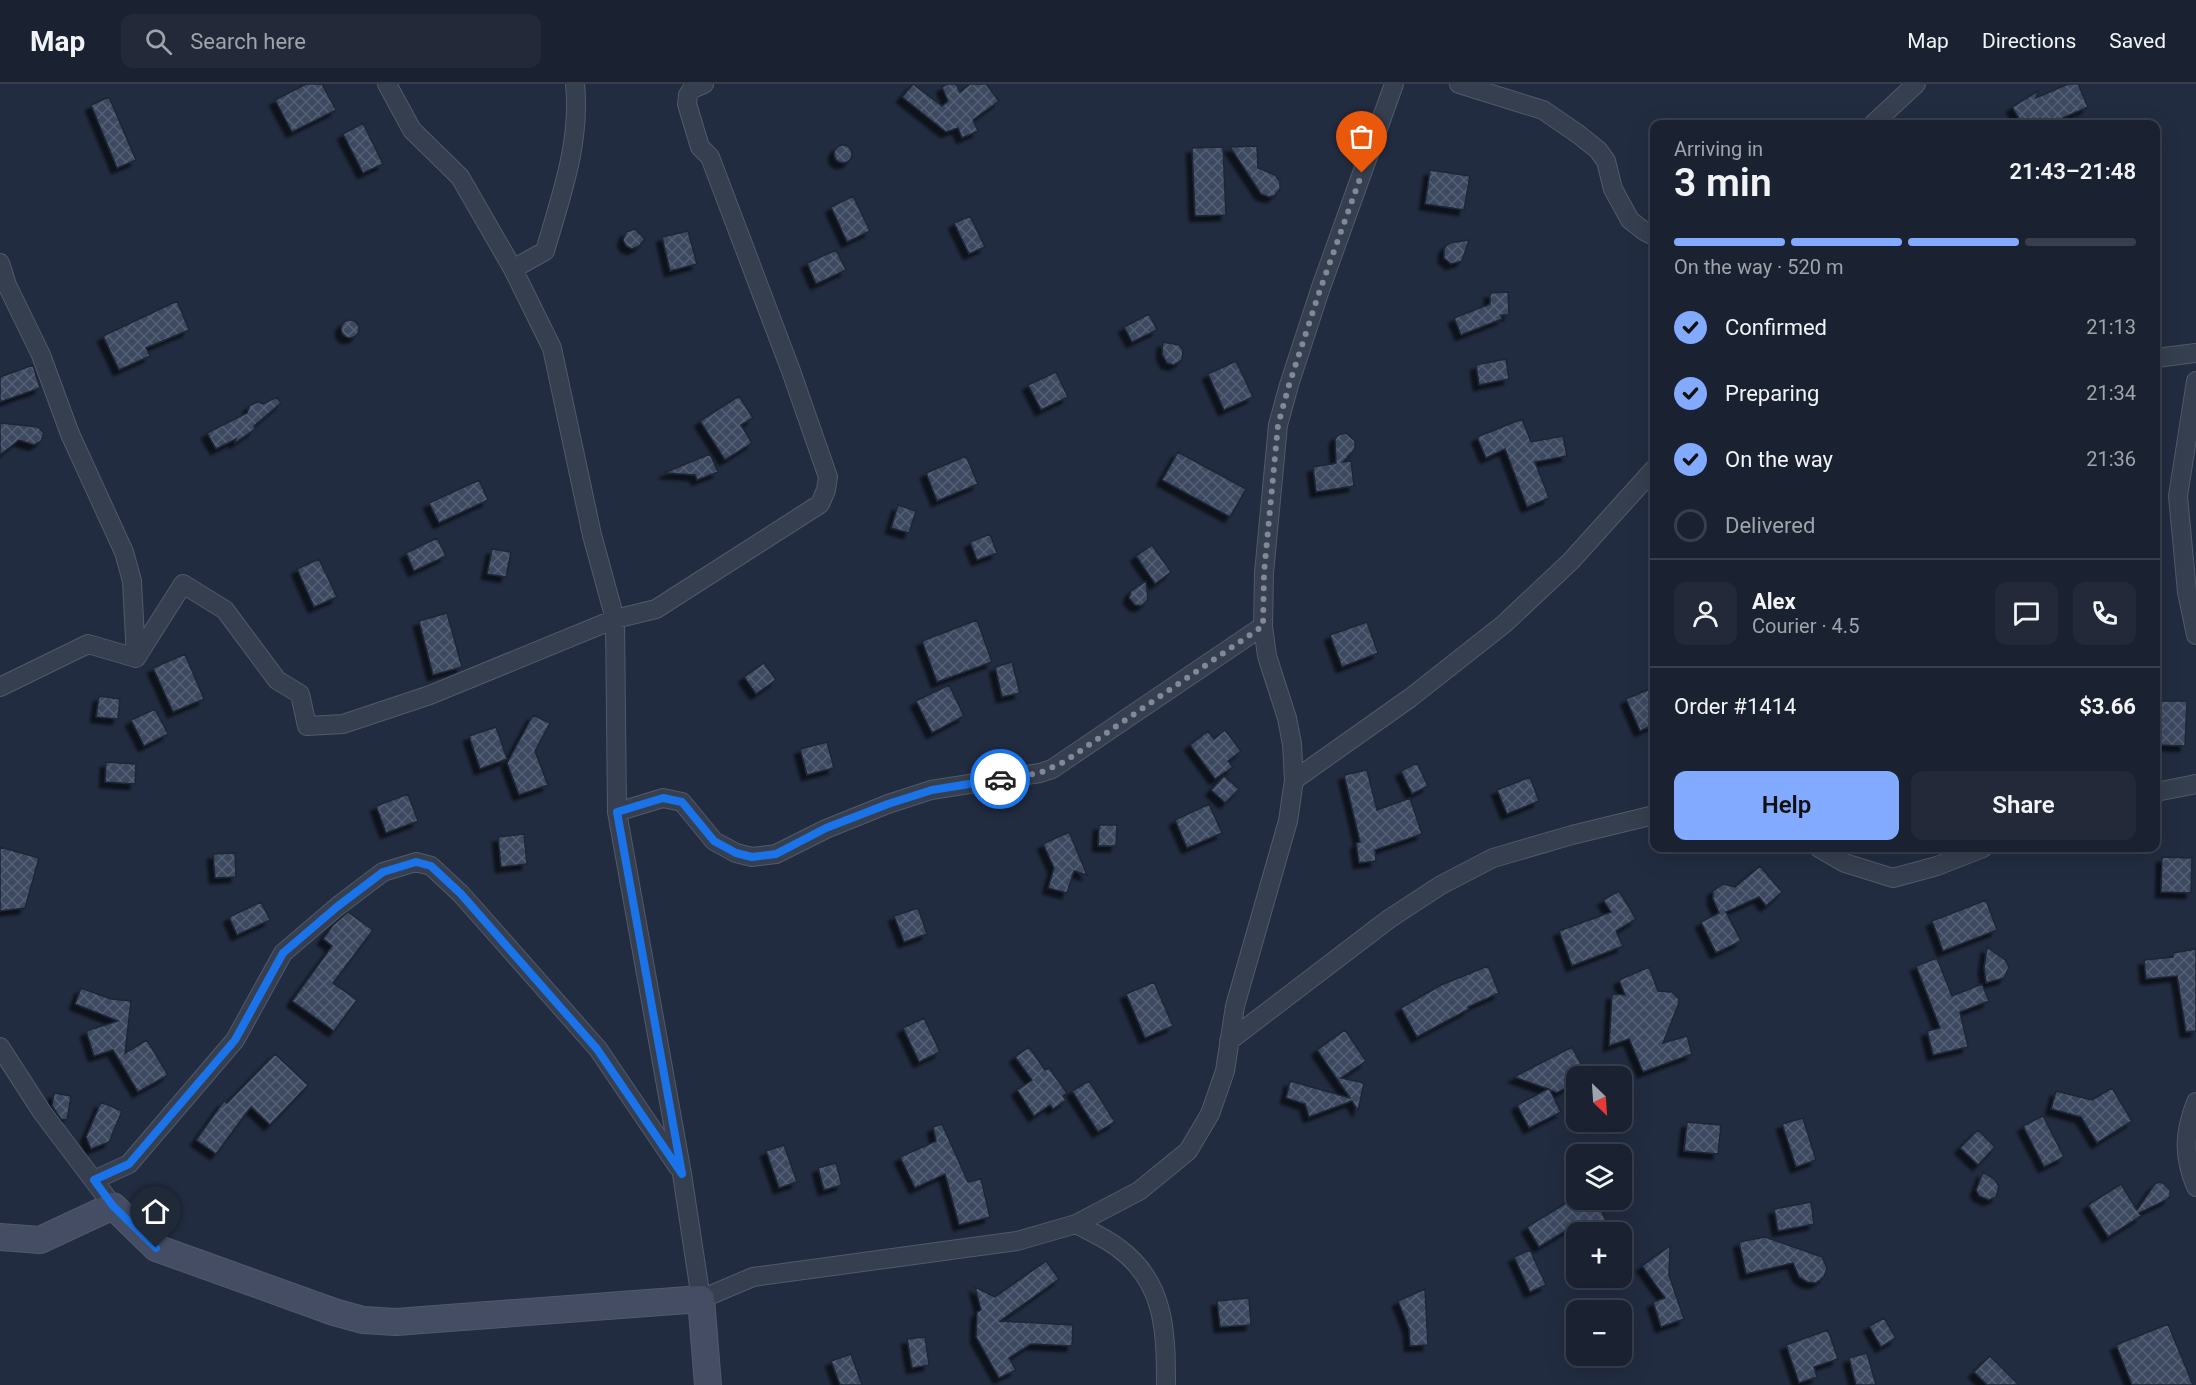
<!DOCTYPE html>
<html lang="en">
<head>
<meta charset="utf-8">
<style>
	:root { --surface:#1a2130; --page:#232938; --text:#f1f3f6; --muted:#9fa3ab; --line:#383e4c; --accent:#82aaff }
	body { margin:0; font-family:Roboto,sans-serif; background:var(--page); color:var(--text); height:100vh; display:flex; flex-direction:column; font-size:22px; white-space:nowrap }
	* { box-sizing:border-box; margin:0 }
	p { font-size:20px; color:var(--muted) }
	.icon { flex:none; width:33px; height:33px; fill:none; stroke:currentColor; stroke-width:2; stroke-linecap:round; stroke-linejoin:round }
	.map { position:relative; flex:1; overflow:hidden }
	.panel { position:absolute; left:1650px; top:36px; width:510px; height:732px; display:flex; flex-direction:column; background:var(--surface); border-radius:12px; box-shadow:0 6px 24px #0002,0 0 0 2px var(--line) }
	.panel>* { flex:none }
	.needle { width:39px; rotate:155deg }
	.buttons { position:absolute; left:1566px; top:982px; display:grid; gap:12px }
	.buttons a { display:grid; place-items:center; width:66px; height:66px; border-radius:12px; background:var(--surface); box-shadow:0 6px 24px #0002,0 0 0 2px var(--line); font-size:30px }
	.pin { position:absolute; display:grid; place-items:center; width:51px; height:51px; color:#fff; margin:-62px -26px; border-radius:50% 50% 50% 0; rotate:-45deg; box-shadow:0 0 6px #0007 }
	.pin .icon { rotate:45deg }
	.courier { position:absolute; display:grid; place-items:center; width:60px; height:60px; margin:-30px; border:4px solid #1a73e8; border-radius:50%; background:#fff; color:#222; box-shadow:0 2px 8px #0007 }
	.head em { font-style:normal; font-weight:600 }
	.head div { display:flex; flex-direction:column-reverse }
	.head { display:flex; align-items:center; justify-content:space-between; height:102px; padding:0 24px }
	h1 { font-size:39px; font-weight:600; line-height:45px }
	.bar { display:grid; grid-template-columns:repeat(4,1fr); gap:9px 6px; align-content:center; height:72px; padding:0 24px }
	.bar i { height:8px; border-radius:4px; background:var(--line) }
	.bar .current { background:var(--accent) }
	.bar p { grid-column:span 4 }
	.line { display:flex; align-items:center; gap:15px; padding:0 24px; border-top:2px solid var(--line) }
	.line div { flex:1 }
	.round { display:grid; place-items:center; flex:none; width:63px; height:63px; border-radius:12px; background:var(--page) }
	ol { padding:0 24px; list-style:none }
	li { display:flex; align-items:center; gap:18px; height:66px }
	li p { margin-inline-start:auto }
	li .icon { padding:6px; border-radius:50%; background:var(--accent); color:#111; stroke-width:4 }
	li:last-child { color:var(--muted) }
	li i { width:33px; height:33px; border:3px solid var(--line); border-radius:50% }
	.button { display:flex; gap:12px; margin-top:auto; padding:12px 24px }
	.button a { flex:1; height:69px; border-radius:12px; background:var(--accent); color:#111; font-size:24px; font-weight:600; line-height:69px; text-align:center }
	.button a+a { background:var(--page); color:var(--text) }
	header { display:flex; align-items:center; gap:36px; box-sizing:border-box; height:84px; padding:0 30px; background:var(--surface); border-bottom:2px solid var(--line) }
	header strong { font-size:28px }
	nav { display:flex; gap:33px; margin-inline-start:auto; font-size:21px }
	.search { width:420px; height:54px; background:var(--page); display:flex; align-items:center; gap:15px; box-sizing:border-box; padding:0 21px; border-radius:12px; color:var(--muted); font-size:22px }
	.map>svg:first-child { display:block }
	.building { fill:url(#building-cross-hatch); stroke:#1d2636; stroke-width:1.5; filter:url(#shadow) }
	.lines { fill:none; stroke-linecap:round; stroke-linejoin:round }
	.street-casing { stroke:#515a6a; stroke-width:20 }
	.secondary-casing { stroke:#515a6a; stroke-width:28 }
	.street { stroke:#363f4f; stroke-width:18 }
	.secondary { stroke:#444d63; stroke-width:26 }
	.done { stroke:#80889a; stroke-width:6; stroke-dasharray:0 10.8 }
	.route { stroke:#1a73e8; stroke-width:8 }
</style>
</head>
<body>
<header>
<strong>Map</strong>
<div class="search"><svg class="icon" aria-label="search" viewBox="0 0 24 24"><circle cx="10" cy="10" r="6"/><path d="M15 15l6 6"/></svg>Search here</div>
<nav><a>Map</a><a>Directions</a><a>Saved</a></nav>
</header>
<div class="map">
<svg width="2196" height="1301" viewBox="0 0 2196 1301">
	<defs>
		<pattern id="building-cross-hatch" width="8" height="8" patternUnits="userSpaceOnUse" patternTransform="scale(1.5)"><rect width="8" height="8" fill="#3d4960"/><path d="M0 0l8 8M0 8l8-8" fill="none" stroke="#576175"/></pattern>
		<filter id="shadow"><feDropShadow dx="-5.5" dy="5.5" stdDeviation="1.5" flood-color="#0009"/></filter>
	</defs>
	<rect width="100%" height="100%" fill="#222c40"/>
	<!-- building -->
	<path class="building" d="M306,0H322L336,26L292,48L275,16Z
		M913,0L942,22L948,17L942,3L948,0H956L960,8L970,0H986L999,17L973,36L978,47L962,54L958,44L946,48L902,13Z
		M2068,0H2078L2088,23L2049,40H2022L2012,23L2038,7L2036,14Z
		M109,13L136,76L117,84L91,21Z
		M363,39L383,80L363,89L343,50Z
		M834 70a9 9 0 1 1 18 0a9 9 0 1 1-18 0Z
		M1257,62L1258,84L1275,91L1280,97V105L1274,112L1269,113L1261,110L1230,63Z
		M1223,63L1226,131L1195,132L1192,64Z
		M1430,86L1470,92L1464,126L1425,120Z
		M853,112L870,147L847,158L831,123Z
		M970,132L985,163L969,170L954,139Z
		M635,145L645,155L639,162L632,165L626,162L623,156L626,148Z
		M688,147L697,180L670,187L662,153Z
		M1469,156L1462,177L1451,180L1444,174V165L1446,162L1450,159Z
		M836,166L846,186L816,200L807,179Z
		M1508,208L1509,231H1501L1502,235L1461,251L1454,234L1490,220V209Z
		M177,217L189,246L146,264L150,272L119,286L103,252Z
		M1149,230L1157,246L1132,258L1124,243Z
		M341 245a9 9 0 1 1 18 0a9 9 0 1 1-18 0Z
		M1163,258L1179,261L1183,266L1182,276L1174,281L1167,279L1162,270Z
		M1506,275L1509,295L1479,301L1476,281Z
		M1236,277L1253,313L1224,326L1208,290Z
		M33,281L40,304L0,318V293Z
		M1056,288L1068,313L1041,326L1028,301Z
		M739,312L753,334L741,341L752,359L725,376L700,337Z
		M277,313L281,319L254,342L255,345L235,359L236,355L216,365L207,349L247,329L250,321L258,318L263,320Z
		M1522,335L1531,358L1563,352L1567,372L1535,378L1549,414L1527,423L1505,365L1486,374L1477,353Z
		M0,339L38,343L44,349L41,357L34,361L19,356L0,371Z
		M1346,349L1355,357V365L1343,378L1351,377L1354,402L1316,408L1313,383L1336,379L1335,355L1338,351Z
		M1178,368L1246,405L1230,433L1162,396Z
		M710,370L718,388L697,396L695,391L664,389Z
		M966,372L978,400L937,417L926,389Z
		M479,396L488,416L439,439L429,419Z
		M898,421L916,427L909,449L891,444Z
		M990,450L997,469L977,476L970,458Z
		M437,454L446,472L414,487L406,469Z
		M1152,461L1171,488L1155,500L1136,472Z
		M492,465L511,468L506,493L487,490Z
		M319,475L337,513L314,523L297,485Z
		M1146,497L1148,516L1141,522L1135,521L1129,514L1131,507Z
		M447,529L462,583L433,591L419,537Z
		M977,536L992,578L937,598L922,557Z
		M1367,538L1378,569L1342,583L1330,551Z
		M185,570L204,615L173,628L153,584Z
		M1012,578L1020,609L1002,613L995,583Z
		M764,579L776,596L756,610L744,593Z
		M949,601L964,632L932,649L916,617Z
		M1654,603V641L1640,647L1626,615Z
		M99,612L120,615L118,635L96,633Z
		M2156,617H2187L2185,662L2156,661Z
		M155,625L168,650L144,662L131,636Z
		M533,631L550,639L535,667L548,701L519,711L507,679Z
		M496,643L507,675L480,685L469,652Z
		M1225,646L1241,667L1228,677L1233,683L1215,695L1190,661L1208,647L1214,655Z
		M827,658L834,684L807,691L800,665Z
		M106,678L136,680L135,700L105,698Z
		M1417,679L1428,702L1412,710L1401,687Z
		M1367,686L1377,726L1410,714L1422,750L1375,766L1376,777L1359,779L1356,759L1360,758L1344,691Z
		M1224,692L1239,705L1225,719L1211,706Z
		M1530,693L1539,717L1507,730L1497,706Z
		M408,710L418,737L386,749L376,722Z
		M1209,720L1222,749L1187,764L1175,736Z
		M1099,741H1117L1116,762H1098Z
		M1069,748L1087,791L1074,787L1067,809L1048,804L1054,784L1043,760Z
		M524,750L527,780L501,783L498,753Z
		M0,763L39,774L25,824L0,827Z
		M235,769L236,793L215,794L213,770Z
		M2162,773L2192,774L2191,809L2161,808Z
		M1760,782L1782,808L1766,822L1759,813L1726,828L1741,857L1716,869L1701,838L1719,829L1713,815V807L1723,800L1735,803Z
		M1619,807L1636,835L1616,847L1623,862L1572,882L1559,847L1611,828L1603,816Z
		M1986,816L1997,846L1943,867L1932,837Z
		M261,818L270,836L237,851L229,833Z
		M918,824L927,850L904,858L894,832Z
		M348,828L373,846L333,899L357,916L334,947L292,917L332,862L323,855L333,841Z
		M1987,863L2005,876L2009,883L2004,894L1986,899L1984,884Z
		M2196,865V947L2186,948L2177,892L2146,895L2144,876L2173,873V869Z
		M1937,874L1952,912L1982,900L1989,917L1960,928L1968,963L1933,971L1927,947L1940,944L1916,882Z
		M1488,882L1499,909L1468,923L1469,925L1417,953L1401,924L1441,901Z
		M1649,883L1658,907L1672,908L1679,915V919L1663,959L1687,952L1692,970L1643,988L1629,955L1609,962L1612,910L1625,911L1619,896Z
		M1154,898L1173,942L1145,954L1126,910Z
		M81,904L111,915L131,917L125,969L147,956L168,991L138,1008L113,966L94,972L86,947L118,937L75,920Z
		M924,934L940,968L919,978L903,944Z
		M1345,946L1366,977L1341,994L1364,999L1358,1027L1352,1017L1309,1033L1305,1020L1286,1014L1290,997L1350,1014L1317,966Z
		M1029,963L1045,986L1049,984L1067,1009L1063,1012L1066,1016L1053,1025L1050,1021L1034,1032L1017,1006L1032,996L1015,973Z
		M1572,963L1587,992L1576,993V998L1557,1009L1550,1006L1561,1028L1529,1044L1517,1021L1548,1005L1514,993Z
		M275,970L308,1001L270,1041L251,1023L216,1070L196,1056L224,1017L227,1019Z
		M1089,997L1115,1038L1098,1048L1072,1007Z
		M2112,1004L2132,1037L2097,1059L2081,1033L2051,1025L2056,1007L2092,1016Z
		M54,1009L71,1012L67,1036L61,1035L52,1022Z
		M101,1018L122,1027L109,1058L91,1065L86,1053Z
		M2043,1032L2064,1073L2044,1083L2023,1042Z
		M1803,1034L1816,1076L1796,1083L1782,1040Z
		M1687,1038L1721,1041L1718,1070L1684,1067Z
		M942,1040L968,1098L981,1095L990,1133L959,1141L945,1090L915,1104L900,1073L936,1057L933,1043Z
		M1978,1046L1995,1063L1978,1081L1960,1064Z
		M784,1061L797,1098L779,1104L766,1067Z
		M836,1079L842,1101L824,1106L818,1084Z
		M1983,1088L1995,1096L1999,1102L1996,1113L1989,1116L1979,1112L1976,1106Z
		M2158,1098L2163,1099L2170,1106V1112L2166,1116L2139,1129L2141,1132L2108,1153L2088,1121L2121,1100L2137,1126L2154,1101Z
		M1571,1116H1597L1611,1149H1572L1570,1144L1539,1163L1527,1143Z
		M1811,1118L1814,1140L1778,1147L1774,1125Z
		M1765,1153L1822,1173L1827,1184L1824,1193L1816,1199L1807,1198L1799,1193L1793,1179L1746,1190L1739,1158Z
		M1670,1162L1669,1191L1684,1235L1661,1243L1653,1218L1665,1214L1642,1182Z
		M1530,1166L1546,1201L1530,1208L1514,1173Z
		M1046,1177L1059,1195L1000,1237L1073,1241L1072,1262L1031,1260L1009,1274L1016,1286L999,1294L976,1253L977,1228L981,1226L975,1203L995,1213Z
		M1425,1205L1428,1261L1410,1262L1409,1245L1398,1217Z
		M1249,1214L1251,1241L1220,1243L1217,1217Z
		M1884,1234L1896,1254L1881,1263L1869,1242Z
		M2168,1240L2193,1301H2132L2116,1261Z
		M1828,1246L1838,1275L1814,1283L1817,1293L1799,1299L1786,1261Z
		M925,1253L929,1281L912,1284L907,1255Z
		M1867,1269L1876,1301H1856L1849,1274Z
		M851,1270L862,1301H840L831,1277Z
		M1990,1272L2019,1301H1987L1974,1288Z"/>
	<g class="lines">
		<defs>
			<path id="street" d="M387,0L412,46L460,93L513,185L552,264L592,451L615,535L617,728L682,1090L701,1215L753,1193L1017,1157L1076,1140L1139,1107L1188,1067L1210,1030L1225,987L1235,922L1288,737L1294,696L1292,660L1287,634L1267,572L1263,542L1264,489L1278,341L1289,301L1320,206L1394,0
				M1459,0L1543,26L1578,50L1598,66L1606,77L1613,105L1630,136L1644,147L1654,152
				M1873,40L1916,0
				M0,179L7,201L41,271L70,350L124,468L132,497L136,574
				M513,185L545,167C561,112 581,58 575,0
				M2156,274L2196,269
				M2196,297L2178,412L2187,508L2196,551
				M0,603L88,560L136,574L183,500L225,526L277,596L300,610L307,642L343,640L430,611L615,535L656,525L820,420L826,406L828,393L791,287L710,73L700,63L687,20L688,11L692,5L704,0
				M1294,696L1410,614L1504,540L1571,477L1654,385
				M2156,708L2196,700
				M617,728L663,714L682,718L714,757L736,769L752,773L776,770L826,745L888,720L931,706L1040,689L1052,685L1263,542
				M1819,764L1845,779L1893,794L1937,782L1983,764
				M1229,957L1389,835L1441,801L1493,774L1572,751L1654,731
				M0,963L42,1028L113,1122
				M2196,1018C2184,1049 2183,1072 2196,1103
				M94,1096L129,1080L235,956L283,869L338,822L383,788L416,778L431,782L461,810L598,965L678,1083
				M1076,1140C1089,1147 1105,1154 1117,1163C1165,1197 1166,1247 1166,1301"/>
			<path id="secondary" d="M0,1153L40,1156L113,1122L156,1164L334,1228L363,1236L396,1238L701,1215L708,1301"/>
		</defs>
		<!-- street casing -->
		<use href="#street" class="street-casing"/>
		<!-- secondary casing -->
		<use href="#secondary" class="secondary-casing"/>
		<!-- street -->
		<use href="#street" class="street"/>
		<!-- secondary -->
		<use href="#secondary" class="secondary"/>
	</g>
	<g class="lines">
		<!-- done -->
		<path class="done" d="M1000,695L1040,689L1064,678L1263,542L1264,489L1278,341L1289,301L1320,206L1362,89"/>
		<!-- route -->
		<path class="route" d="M156,1164L113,1122L94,1096L129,1080L235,956L283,869L338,822L383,788L416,778L431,782L461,810L597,965L682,1090L617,728L663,714L682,718L714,757L736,769L752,773L776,770L826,744L888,720L932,706L1000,695"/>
	</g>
</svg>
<div class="buttons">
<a><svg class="needle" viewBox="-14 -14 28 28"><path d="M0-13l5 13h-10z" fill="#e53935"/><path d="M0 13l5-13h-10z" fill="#9fa3ab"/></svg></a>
<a><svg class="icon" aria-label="layers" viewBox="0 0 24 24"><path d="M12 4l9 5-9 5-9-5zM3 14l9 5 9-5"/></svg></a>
<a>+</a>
<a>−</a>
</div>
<div class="pin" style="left:1362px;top:89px;background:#ea580c"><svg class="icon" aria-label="bag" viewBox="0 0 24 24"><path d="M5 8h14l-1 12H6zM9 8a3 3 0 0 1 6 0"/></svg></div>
<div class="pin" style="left:156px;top:1164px;background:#1f2937"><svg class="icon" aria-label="home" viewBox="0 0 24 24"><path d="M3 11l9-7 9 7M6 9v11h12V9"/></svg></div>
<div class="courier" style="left:1000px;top:695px"><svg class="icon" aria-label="car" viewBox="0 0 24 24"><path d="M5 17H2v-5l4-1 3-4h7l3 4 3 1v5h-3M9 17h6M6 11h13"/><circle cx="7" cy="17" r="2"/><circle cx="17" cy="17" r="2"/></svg></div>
<section class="panel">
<div class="head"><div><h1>3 min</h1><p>Arriving in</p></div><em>21:43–21:48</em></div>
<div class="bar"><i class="current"></i><i class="current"></i><i class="current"></i><i></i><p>On the way · 520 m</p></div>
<ol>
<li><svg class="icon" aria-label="check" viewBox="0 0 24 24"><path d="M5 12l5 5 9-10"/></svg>Confirmed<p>21:13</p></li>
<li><svg class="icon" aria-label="check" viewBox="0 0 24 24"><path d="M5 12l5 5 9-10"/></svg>Preparing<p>21:34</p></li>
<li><svg class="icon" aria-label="check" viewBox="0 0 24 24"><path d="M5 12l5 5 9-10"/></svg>On the way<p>21:36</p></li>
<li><i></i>Delivered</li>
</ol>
<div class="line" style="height:108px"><a class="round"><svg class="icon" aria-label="person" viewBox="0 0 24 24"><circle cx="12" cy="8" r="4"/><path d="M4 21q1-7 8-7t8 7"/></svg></a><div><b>Alex</b><p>Courier · 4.5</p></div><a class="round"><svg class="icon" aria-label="chat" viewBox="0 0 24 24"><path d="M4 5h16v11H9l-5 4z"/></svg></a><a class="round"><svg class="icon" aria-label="phone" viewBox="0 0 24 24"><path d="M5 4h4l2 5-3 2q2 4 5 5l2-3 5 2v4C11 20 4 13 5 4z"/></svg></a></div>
<div class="line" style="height:78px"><div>Order #1414</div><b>$3.66</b></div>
<div class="button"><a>Help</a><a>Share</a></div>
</section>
</div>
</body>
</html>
